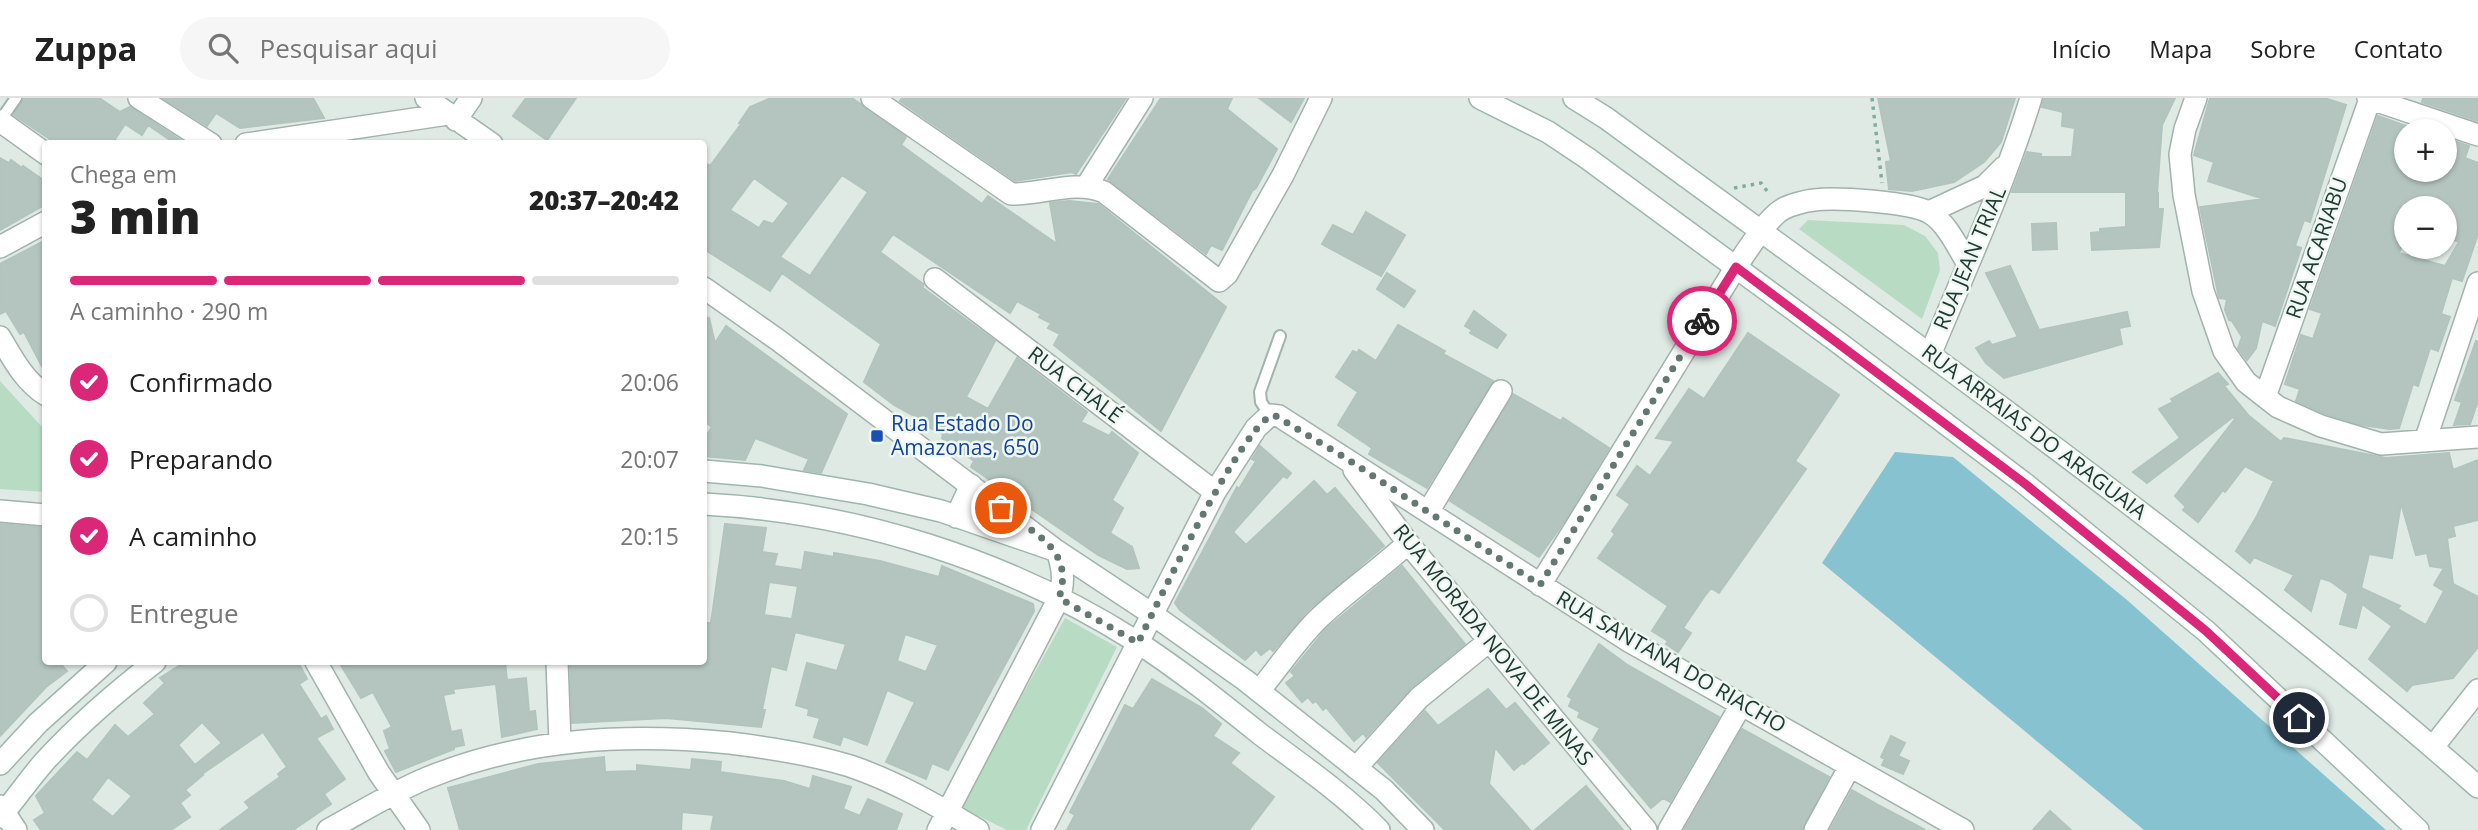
<!DOCTYPE html>
<html lang="pt">
<head>
<meta charset="utf-8">
<style>
	:root { --surface:#fff; --page:#f6f6f6; --text:#222; --muted:#767676; --line:#e0e0e0; --accent:#db2777 }
	body { margin:0; font-family:"Open Sans",sans-serif; background:var(--page); color:var(--text); height:100vh; display:flex; flex-direction:column; font-size:26px; white-space:nowrap }
	* { box-sizing:border-box; margin:0 }
	p { font-size:23px; color:var(--muted) }
	.icon { flex:none; width:38px; height:38px; fill:none; stroke:currentColor; stroke-width:2; stroke-linecap:round; stroke-linejoin:round }
	.map { position:relative; flex:1; overflow:hidden }
	.side { position:absolute; left:42px; top:42px; width:665px; height:525px; display:flex; flex-direction:column; background:var(--surface); border-radius:7px; box-shadow:0 2px 5px #0004 }
	.side>* { flex:none }
	.buttons { position:absolute; left:2394px; top:21px; display:grid; gap:14px }
	.buttons a { display:grid; place-items:center; width:63px; height:63px; border-radius:50%; background:var(--surface); box-shadow:0 2px 5px #0004; font-size:35px }
	.pin { position:absolute; display:grid; place-items:center; width:60px; height:60px; color:#fff; margin:-30px; border:4px solid #fff; border-radius:50%; box-shadow:0 2px 7px #0007 }
	.courier { position:absolute; display:grid; place-items:center; width:70px; height:70px; margin:-35px; border:5px solid #db2777; border-radius:50%; background:#fff; color:#222; box-shadow:0 2px 9px #0007 }
	.head em { font-style:normal; font-weight:800 }
	.head div { display:flex; flex-direction:column-reverse }
	.head { display:flex; align-items:center; justify-content:space-between; height:119px; padding:0 28px }
	h1 { font-size:46px; font-weight:800; line-height:52px }
	.bar { display:grid; grid-template-columns:repeat(4,1fr); gap:10px 7px; align-content:center; height:84px; padding:0 28px }
	.bar i { height:9px; border-radius:5px; background:var(--line) }
	.bar .current { background:var(--accent) }
	.bar p { grid-column:span 4 }
	ol { padding:0 28px; list-style:none }
	li { display:flex; align-items:center; gap:21px; height:77px }
	li p { margin-inline-start:auto }
	li .icon { padding:7px; border-radius:50%; background:var(--accent); color:#fff; stroke-width:4 }
	li:last-child { color:var(--muted) }
	li i { width:38px; height:38px; border:4px solid var(--line); border-radius:50% }
	header { display:flex; align-items:center; gap:42px; box-sizing:border-box; height:98px; padding:0 35px; background:var(--surface); border-bottom:2px solid var(--line) }
	header strong { font-size:33px }
	nav { display:flex; gap:38px; margin-inline-start:auto; font-size:24px }
	.search { width:490px; height:63px; background:var(--page); display:flex; align-items:center; gap:18px; box-sizing:border-box; padding:0 24px; border-radius:38px; color:var(--muted); font-size:26px }
	.map>svg:first-child { display:block }
	.green { fill:#b7dcc3 }
	.water { fill:#86c2d0 }
	.building { fill:#b4c5bf; stroke:#b1c4bd; stroke-width:2; fill-rule:evenodd }
	.lines { fill:none; stroke-linecap:round; stroke-linejoin:round }
	.lane-casing { stroke:#a2b2ac; stroke-width:14 }
	.street-casing { stroke:#a2b2ac; stroke-width:24 }
	.secondary-casing { stroke:#9eb6ae; stroke-width:24 }
	.path { stroke:#7faea1; stroke-width:3.5; stroke-dasharray:3.5 5; stroke-linecap:butt }
	.lane { stroke:#fff; stroke-width:10 }
	.street { stroke:#fff; stroke-width:21 }
	.secondary { stroke:#fff; stroke-width:21 }
	.done { stroke:#637872; stroke-width:7; stroke-dasharray:0 12.6 }
	.route { stroke:#db2777; stroke-width:9 }
	.transit-dot { fill:#1a4fb4; stroke:#eff7f3; stroke-width:2.5 }
	.labels { text-anchor:middle; stroke-width:5; stroke-linejoin:round; paint-order:stroke }
	.street-label { font-size:21px; fill:#203a34; stroke:#eff7f3 }
	.transit-label { font-size:21px; fill:#164399; stroke:#eff7f3; text-anchor:start }
</style>
</head>
<body>
<header>
<strong>Zuppa</strong>
<div class="search"><svg class="icon" aria-label="search" viewBox="0 0 24 24"><circle cx="10" cy="10" r="6"/><path d="M15 15l6 6"/></svg>Pesquisar aqui</div>
<nav><a>Início</a><a>Mapa</a><a>Sobre</a><a>Contato</a></nav>
</header>
<div class="map">
<svg width="2478" height="732" viewBox="0 0 2478 732">
	<rect width="100%" height="100%" fill="#dfeae5"/>
	<!-- green -->
	<path class="green" d="M1808,122L1904,127L1925,138L1938,155L1940,172L1922,221L1799,131Z
		M0,283L43,330L45,329V394L0,391Z
		M1065,520L1117,549L1026,732H1007L960,709Z"/>
	<!-- water -->
	<path class="water" d="M1895,354L1953,359L2127,502L2386,732H2144L1822,465Z"/>
	<!-- building -->
	<path class="building" d="M24,0H99L120,14L130,9L186,46H176L148,27L142,37L125,26L112,46H57L14,17Z
		M163,0H313L324,20L240,30L216,15L207,28Z
		M526,0H576L547,42L513,18Z
		M771,0H852L906,39L901,47L982,106L988,98L1057,146L1050,105L1069,103L1098,106L1226,209L1161,333L1054,247L1060,236L1048,230L1051,225L1039,219L1041,216L1017,203L1010,215L893,136L880,154L923,186V190L995,243L966,299L988,311L1017,260L1087,314L1081,324L1109,338L1112,334L1138,355L1112,402L1123,410L1110,435L1132,449L1139,470L1127,471L1098,457L971,369L974,363L942,340L943,336L920,325L922,322L894,307L864,284L881,246L782,175L770,193L704,151V64L710,68L741,26L739,25L750,9ZM842,77L868,94L810,178L780,159ZM754,80L789,105L773,126L764,123L759,130L730,112Z
		M902,0H1126L1076,76L1072,74L1015,83L900,3Z
		M1161,0H1232L1227,11L1277,51L1256,90L1252,93L1222,152L1211,147L1206,156L1108,81Z
		M1259,0H1304L1291,24Z
		M1878,0H2015L2001,44L1984,64L1954,84L1912,93L1889,91L1886,64L1891,63Z
		M2044,0H2175L2162,27L2157,95H2158V111H2163L2159,149L2092,152L2091,135L2100,134V131L2126,129V94H2012L2027,54L2041,56V59H2072L2075,30L2062,28L2063,14L2042,9Z
		M2210,0H2324L2346,7L2310,124L2304,122L2295,148L2301,150L2275,228L2262,223L2256,250L2247,262L2238,250L2242,239L2232,223L2229,222L2225,212L2227,201L2219,200L2218,195L2200,109L2264,101L2208,83L2214,64L2194,57Z
		M2423,0H2478V23L2422,4Z
		M2378,18L2406,28V72H2445V40L2469,48L2465,60L2478,65V136L2462,183L2452,180L2441,216L2450,219L2438,253L2430,250L2418,288L2413,286L2399,330L2390,331L2362,327L2326,316L2296,303L2300,291L2285,286L2301,237L2313,241L2322,215L2310,211ZM2406,110H2445V138L2459,144L2445,168L2399,155L2406,135Z
		M0,60L9,65L11,62L22,70L23,68L46,84V106L0,132Z
		M1366,114L1405,137L1381,178L1322,146L1333,127L1353,137Z
		M2056,125L2057,151L2033,152L2032,126Z
		M46,142V276L24,234L20,236L6,213L0,216V166Z
		M2010,168L2039,232L2127,214L2130,228L2119,230L2122,246L2004,280L1986,265L1976,250L1989,243L1992,247L2018,239L1986,175Z
		M1387,175L1415,193L1404,209L1377,191Z
		M1474,213L1506,237L1497,250L1470,235L1472,232L1465,228Z
		M709,220L715,245L726,228L847,316L821,375L804,372L809,361L755,340L745,362L704,358V341L712,329L704,323V221Z
		M1398,227L1445,253L1443,256L1493,283L1427,390L1369,356L1372,350L1338,327L1358,294L1336,279L1353,253L1357,255L1359,252L1376,263Z
		M1748,235L1839,297L1795,363L1806,371L1719,495L1711,490L1704,499L1683,530L1691,535L1678,554L1666,546L1668,543L1652,533L1668,508L1598,460L1615,436L1612,433L1630,406L1617,397L1637,368L1650,378L1674,343L1656,340L1689,291L1704,301Z
		M2476,243L2478,244V303L2470,326L2454,327L2462,304L2455,302Z
		M2218,275L2228,286L2224,288L2248,317L2281,344L2284,340L2386,360L2449,355L2453,372L2478,362V422L2453,428L2455,438L2447,440L2453,486L2478,499V549L2453,580L2412,587L2407,593L2369,561L2392,528L2362,506L2356,530L2340,526L2348,496L2330,483L2320,480L2311,513L2285,492L2294,477L2254,459L2250,465L2236,453L2257,418L2274,383L2245,368L2225,394L2223,392L2198,424L2183,412L2186,409L2175,398L2235,321L2233,319L2147,385L2133,374L2180,340L2159,311L2173,304L2171,301ZM2401,405L2416,457L2427,455L2430,468L2444,470L2434,487L2444,493L2426,527L2398,511L2400,508L2361,490L2369,456L2392,460Z
		M1513,296L1561,323L1563,320L1609,350L1564,424L1539,459L1450,403Z
		M1260,348L1291,375L1287,380L1283,378L1233,434L1246,447L1314,383L1327,397L1335,390L1384,448L1308,512L1273,553L1270,550L1261,557L1256,551L1245,562L1180,512L1175,505L1237,389L1239,391L1256,363L1252,361Z
		M0,426L46,430V564H59L67,573L46,589L0,638Z
		M725,426L766,430L762,454L777,456L774,468L802,472L805,454L834,459V455L880,463L939,479L942,468L1033,506L1034,513L948,672L932,665L926,681L886,664L915,604L887,592L867,647L843,638L840,647L814,639L820,620L808,617L809,611L796,607L807,565L837,573L846,546L795,534L786,572L771,568L762,612H765L761,629L666,620L572,625L570,564L704,565L706,525H711ZM769,484L798,488L792,521L764,517ZM905,536L938,547L926,574L897,563Z
		M1402,468L1465,546L1411,590L1366,639L1363,635L1354,643L1326,609L1323,612L1316,603L1313,605L1308,599L1302,604L1286,585L1295,578L1291,574L1326,531Z
		M1599,546L1626,566L1719,619L1670,704L1663,700L1651,710L1593,642L1600,630L1578,619L1580,614L1569,608L1572,601L1568,598Z
		M185,564H298L307,581L299,586L321,621L326,618L333,631L316,640L345,681L324,696L331,706L293,732H220L250,710L245,704L280,679L278,676L287,669L263,634L202,676L203,677L185,692L190,697L180,705L190,719L171,732H41L34,722L45,715L36,698L77,654L87,662L115,627L128,639L155,616L144,605L165,585L160,580ZM202,624L222,645L195,667L178,647ZM108,679L132,698L113,719L91,702Z
		M339,564H505L507,582L526,580L529,614L535,613L537,631L502,639L496,586L453,591L454,595L443,597L451,634L461,632L464,647L454,649V651L396,674L385,653L390,651L384,633L392,629L373,594L361,600Z
		M1152,581L1202,610L1221,626L1213,638L1239,655L1230,665L1274,699L1249,732H1067L1075,717L1070,714L1125,607L1133,611Z
		M1488,591L1506,612L1515,605L1549,645L1524,666L1522,665L1514,672L1495,649L1489,686L1530,732H1445L1378,665L1425,613L1438,628Z
		M1742,631L1829,679L1802,732H1684Z
		M1891,638L1905,645L1898,658L1909,663L1903,676L1882,667L1885,661L1881,659Z
		M604,659L605,674L637,673V667L691,672L692,661L721,664L720,674L784,683L810,691L813,678L851,689L843,711L860,718L868,701L902,716L896,732H711L714,717L682,714L681,732H460L448,690L538,666Z
		M1586,688L1623,732H1535Z
		M1852,692L1880,708L1925,732H1830Z
		M2050,713L2071,732H2033Z"/>
	<g class="lines">
		<defs>
			<path id="lane" d="M0,23L16,0
				M1270,317L1261,304L1260,294L1280,238"/>
			<path id="street" d="M139,0L211,46
				M426,0L492,46
				M872,0L1011,96C1042,97 1075,81 1104,94L1219,183L1227,176L1283,77L1321,0
				M2196,0L2185,31L2180,56L2184,97L2203,193L2224,253L2246,284L2278,309L2321,328L2381,346L2478,339
				M2368,0L2478,37
				M456,22L471,0
				M0,23L46,56
				M246,46L448,16
				M1086,89L1142,0
				M1929,114L1985,88L2004,69
				M0,149L46,124
				M935,181L1215,394
				M704,190L778,242L1053,450
				M0,239C13,261 24,283 46,297
				M1930,257C1965,172 2004,88 2031,0
				M2265,299L2370,1
				M2425,343L2478,185
				M1354,372L1408,445L1646,732
				M0,413L46,417
				M1428,414L1501,293
				M1540,487L1736,169C1746,154 1768,119 1783,111C1790,107 1805,103 1814,102C1835,99 1913,104 1930,115C1947,125 1958,150 1968,166
				M316,564L379,675L419,732
				M557,564L560,645
				M1259,593C1278,570 1296,543 1317,522C1346,494 1379,472 1408,445
				M2433,649L2478,592
				M1356,670L1419,600L1489,543
				M0,708L16,732
				M328,732C361,714 393,694 427,680C525,640 626,635 730,645C771,650 811,656 850,668C895,683 938,708 978,732
				M938,732L1059,500
				M1042,732L1215,394L1256,330L1270,317L1279,318L1627,542L1963,732
				M1669,732L1741,607
				M1815,732L1850,668"/>
			<path id="secondary" d="M1480,0L1548,34L1587,60L1839,245L2024,385L2206,533L2418,732
				M1574,0L1606,20C1823,179 2042,335 2253,502C2329,563 2405,624 2478,689
				M704,373L762,378L868,396L941,413L1057,453L1152,516L1245,582L1384,692L1423,732
				M704,406C856,414 1008,462 1137,544C1180,572 1220,604 1260,636C1300,666 1344,696 1379,732
				M956,419L971,387
				M1057,453C1063,469 1065,484 1059,500
				M0,666L38,625L106,564
				M0,719C16,701 29,681 45,663C79,626 116,594 155,564"/>
		</defs>
		<!-- lane casing -->
		<use href="#lane" class="lane-casing"/>
		<!-- street casing -->
		<use href="#street" class="street-casing"/>
		<!-- secondary casing -->
		<use href="#secondary" class="secondary-casing"/>
		<!-- path -->
		<path class="path" d="M1872,0L1882,85
			M1734,90L1761,85L1770,97"/>
		<!-- lane -->
		<use href="#lane" class="lane"/>
		<!-- street -->
		<use href="#street" class="street"/>
		<!-- secondary -->
		<use href="#secondary" class="secondary"/>
	</g>
	<g class="lines">
		<!-- done -->
		<path class="done" d="M1001,410C1034,436 1075,451 1059,500L1138,545C1155,510 1245,321 1274,317L1344,359L1540,487L1702,223"/>
		<!-- route -->
		<path class="route" d="M1702,223L1736,169L2024,385L2206,533L2299,620"/>
	</g>
	<!-- markers -->
	<rect class="transit-dot" x="870" y="331" width="14" height="14" rx="3.5"/>
	<g class="labels">
		<!-- street labels -->
		<g class="street-label">
			<text transform="translate(2317 150) rotate(-71)" y="7">RUA ACARIABU</text>
			<text transform="translate(1970 160) rotate(-67)" y="7">RUA JEAN TRIAL</text>
			<text transform="translate(1075 287) rotate(37)" y="7">RUA CHALÉ</text>
			<text transform="translate(2034 334) rotate(37)" y="7">RUA ARRAIAS DO ARAGUAIA</text>
			<text transform="translate(1493 547) rotate(51)" y="7">RUA MORADA NOVA DE MINAS</text>
			<text transform="translate(1671 564) rotate(30)" y="7">RUA SANTANA DO RIACHO</text>
		</g>
		<!-- transit labels -->
		<g class="transit-label">
			<text x="891" y="333">Rua Estado Do<tspan x="891" dy="24">Amazonas, 650</tspan></text>
		</g>
	</g>
</svg>
<div class="buttons">
<a>+</a>
<a>−</a>
</div>
<div class="pin" style="left:1001px;top:410px;background:#ea580c"><svg class="icon" aria-label="bag" viewBox="0 0 24 24"><path d="M5 8h14l-1 12H6zM9 8a3 3 0 0 1 6 0"/></svg></div>
<div class="pin" style="left:2299px;top:620px;background:#1f2937"><svg class="icon" aria-label="home" viewBox="0 0 24 24"><path d="M3 11l9-7 9 7M6 9v11h12V9"/></svg></div>
<div class="courier" style="left:1702px;top:223px"><svg class="icon" aria-label="bike" viewBox="0 0 24 24"><circle cx="6" cy="16" r="4"/><circle cx="18" cy="16" r="4"/><path d="M6 16l4-8h5l3 8M10 8l3 8H6M13 5h3"/></svg></div>
<section class="side">
<div class="head"><div><h1>3 min</h1><p>Chega em</p></div><em>20:37–20:42</em></div>
<div class="bar"><i class="current"></i><i class="current"></i><i class="current"></i><i></i><p>A caminho · 290 m</p></div>
<ol>
<li><svg class="icon" aria-label="check" viewBox="0 0 24 24"><path d="M5 12l5 5 9-10"/></svg>Confirmado<p>20:06</p></li>
<li><svg class="icon" aria-label="check" viewBox="0 0 24 24"><path d="M5 12l5 5 9-10"/></svg>Preparando<p>20:07</p></li>
<li><svg class="icon" aria-label="check" viewBox="0 0 24 24"><path d="M5 12l5 5 9-10"/></svg>A caminho<p>20:15</p></li>
<li><i></i>Entregue</li>
</ol>
</section>
</div>
</body>
</html>
